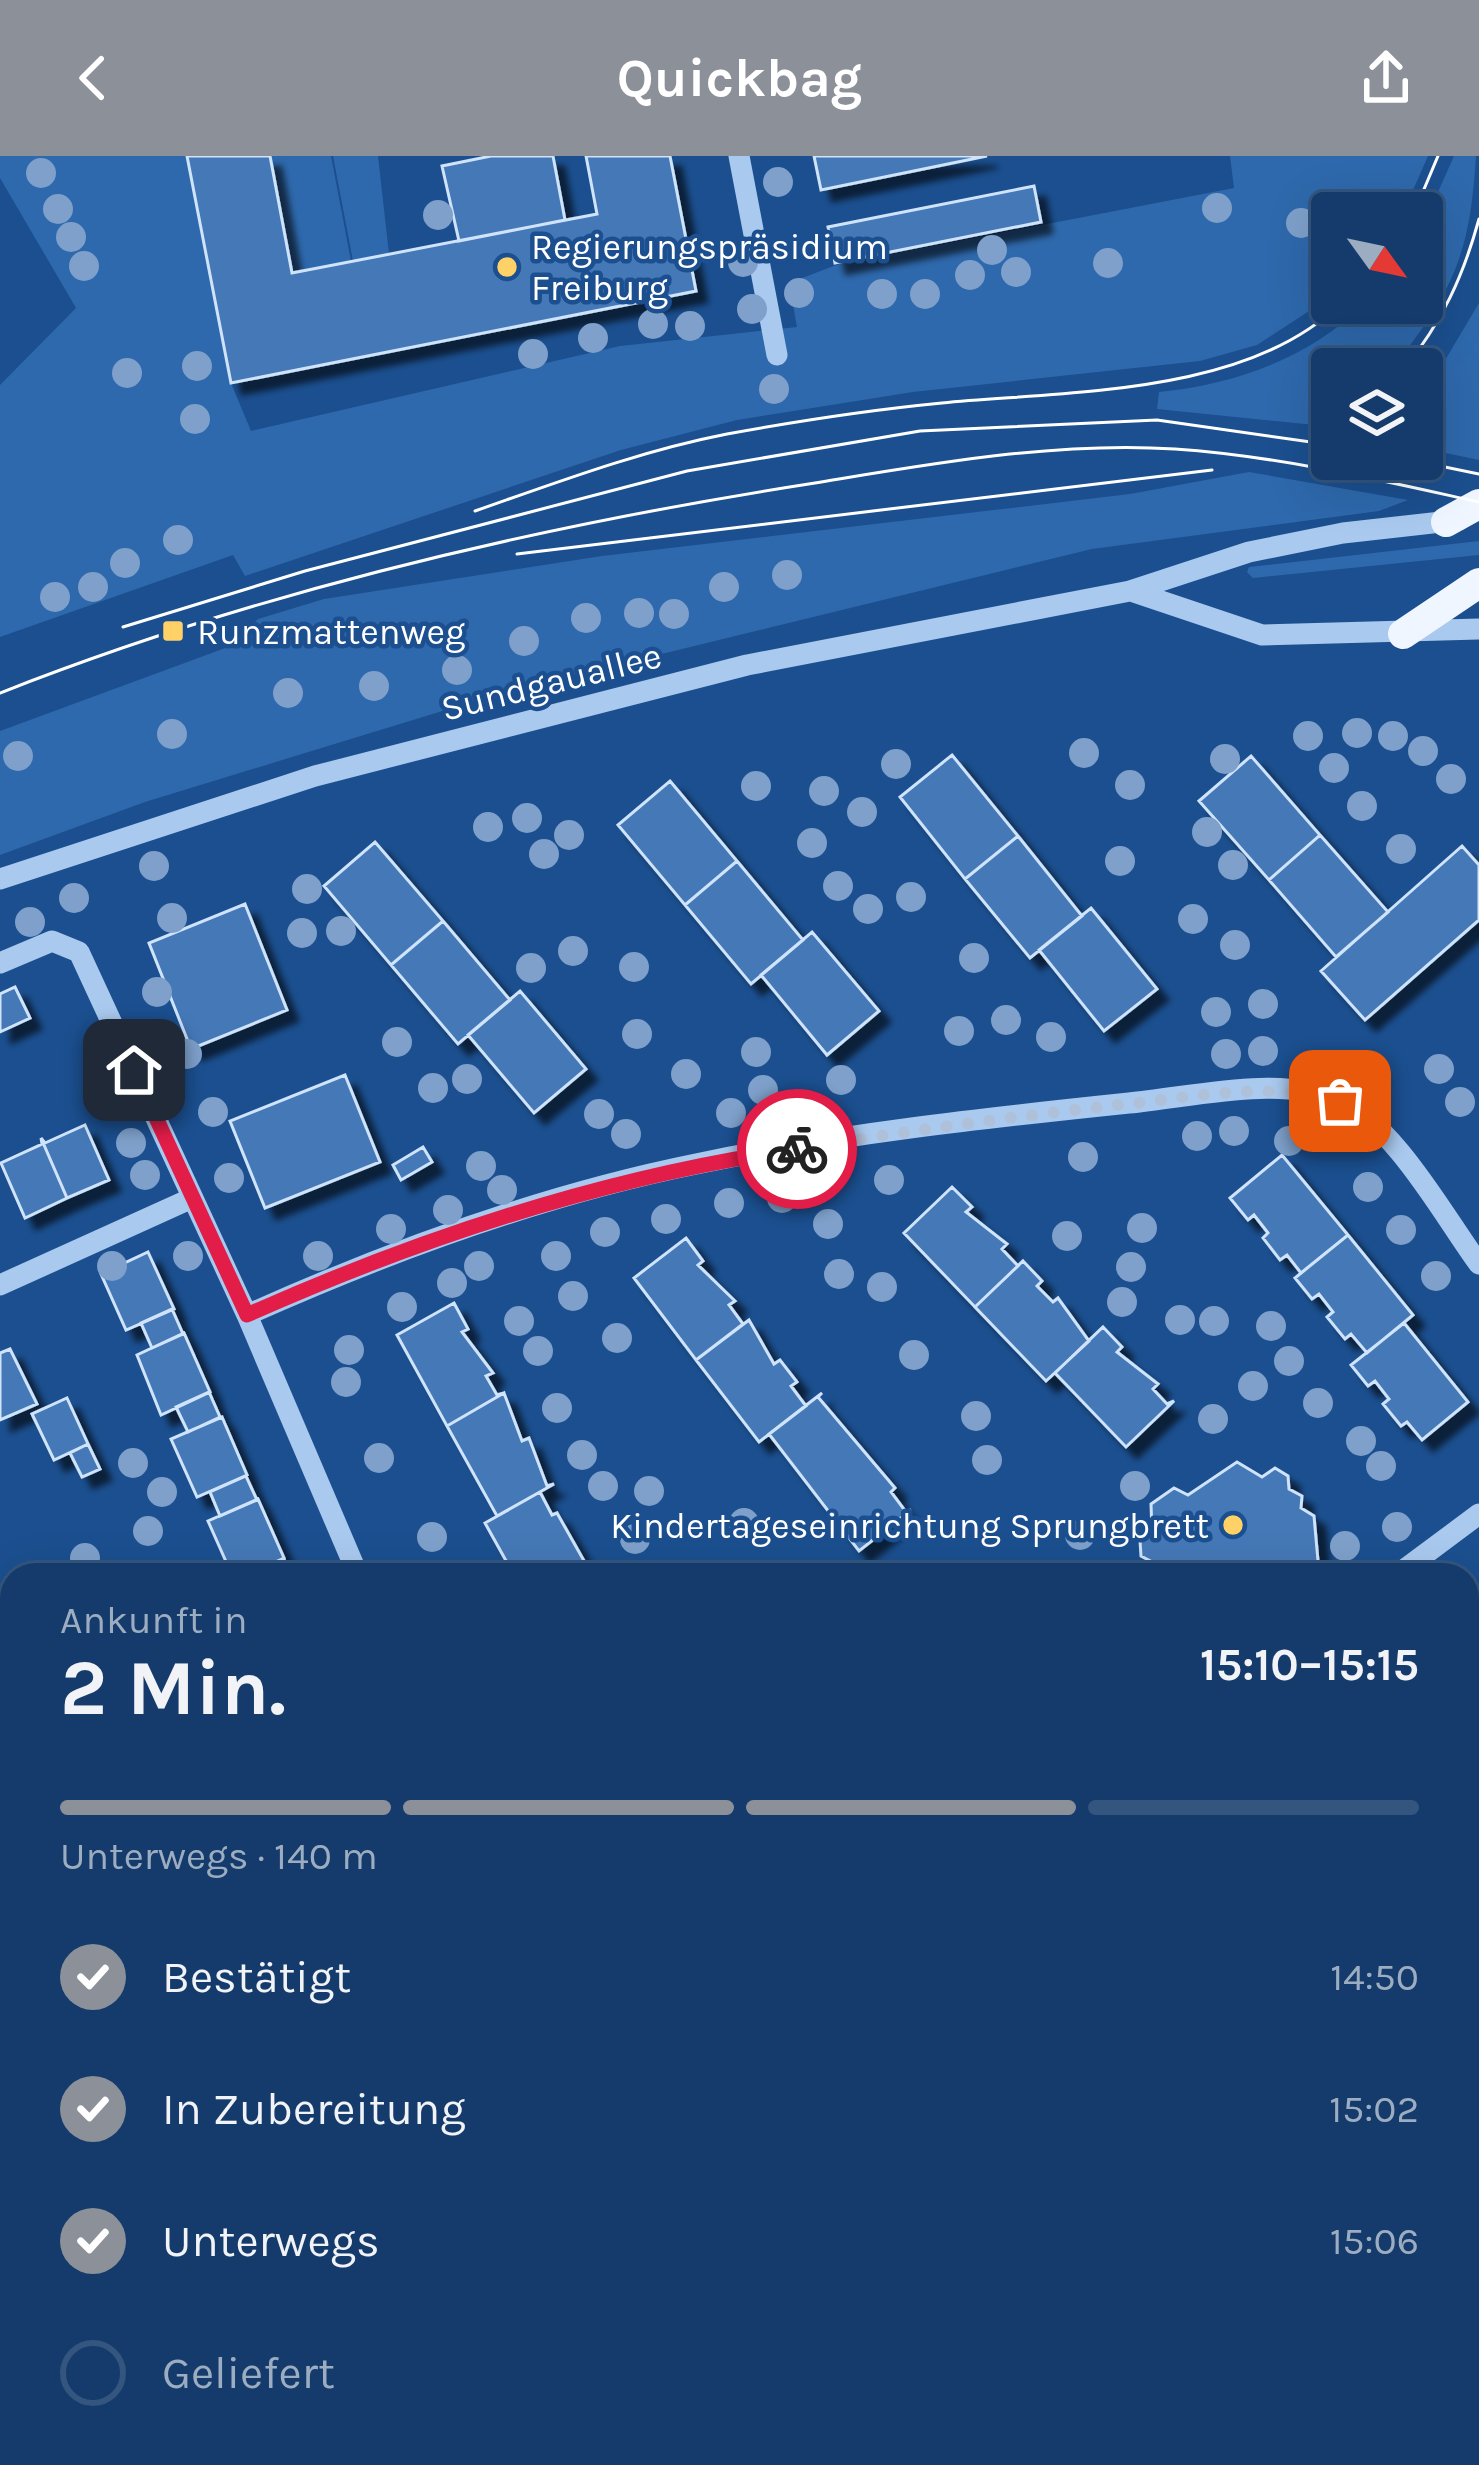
<!DOCTYPE html>
<html lang="de">
<head>
<meta charset="utf-8">
<style>
	:root { --surface:#143b6b; --page:#1d4271; --text:#f1f3f6; --muted:#9dadc1; --line:#33557e; --accent:#8c9099 }
	body { margin:0; font-family:Karla,sans-serif; background:var(--page); color:var(--text); height:100vh; display:flex; flex-direction:column; font-size:45px; white-space:nowrap }
	* { box-sizing:border-box; margin:0 }
	p { font-size:39px; color:var(--muted) }
	.icon { flex:none; width:66px; height:66px; fill:none; stroke:currentColor; stroke-width:2; stroke-linecap:round; stroke-linejoin:round }
	.map { position:relative; flex:1; overflow:hidden }
	.drawer { position:absolute; left:0px; top:1407px; width:1479px; height:903px; display:flex; flex-direction:column; background:var(--surface); border-radius:36px 36px 0 0; box-shadow:0 12px 48px #0002,0 0 0 3px var(--line) }
	.drawer>* { flex:none }
	.needle { width:78px; rotate:123deg }
	.tools { position:absolute; left:1311px; top:36px; display:grid; gap:24px }
	.tools a { display:grid; place-items:center; width:132px; height:132px; border-radius:12px; background:var(--surface); box-shadow:0 12px 48px #0002,0 0 0 3px var(--line); font-size:60px }
	.pin { position:absolute; display:grid; place-items:center; width:102px; height:102px; color:#fff; margin:-51px; border-radius:24px; box-shadow:0 6px 18px #0006 }
	.courier { position:absolute; display:grid; place-items:center; width:120px; height:120px; margin:-60px; border:9px solid #e11d48; border-radius:50%; background:#fff; color:#222; box-shadow:0 3px 15px #0007 }
	.headline em { font-style:normal; font-weight:700 }
	.headline div { display:flex; flex-direction:column-reverse }
	.headline { display:flex; align-items:center; justify-content:space-between; height:204px; padding:0 60px }
	h1 { font-size:78px; font-weight:700; line-height:90px }
	.bar { display:grid; grid-template-columns:repeat(4,1fr); gap:18px 12px; align-content:center; height:144px; padding:0 60px }
	.bar i { height:15px; border-radius:9px; background:var(--line) }
	.bar .selected { background:var(--accent) }
	.bar p { grid-column:span 4 }
	ol { padding:0 60px; list-style:none }
	li { display:flex; align-items:center; gap:36px; height:132px }
	li p { margin-inline-start:auto }
	li .icon { padding:12px; border-radius:50%; background:var(--accent); color:#fff; stroke-width:4 }
	li:last-child { color:var(--muted) }
	li i { width:66px; height:66px; border:6px solid var(--line); border-radius:50% }
	header { display:flex; justify-content:space-between; align-items:center; height:156px; padding:0 60px; background:var(--accent); color:#fff; font-size:54px; font-weight:700 }
	.map>svg:first-child { display:block }
	.green { fill:#2e69ad }
	.building { fill:#4478b7; stroke:#cfe3fa; stroke-width:3; filter:url(#shadow) }
	.lines { fill:none; stroke-linecap:round; stroke-linejoin:round }
	.minor { stroke:#a9c9ee; stroke-width:21 }
	.major { stroke:#f0f6ff; stroke-width:30 }
	.tram { stroke:#fff; stroke-width:3 }
	.tree { fill:#7ea0ca }
	.done { stroke:#afc1d8; stroke-width:12; stroke-dasharray:0 21.6 }
	.route { stroke:#e11d48; stroke-width:15 }
	.poi-dot { fill:#ffd166; stroke:#1b4f8f; stroke-width:4.5 }
	.labels { text-anchor:middle; stroke-width:9; stroke-linejoin:round; paint-order:stroke }
	.poi-label { font-size:36px; fill:#fff; stroke:#1b4f8f; text-anchor:start }
	.street-label { font-size:36px; fill:#fff; stroke:#1b4f8f }
</style>
</head>
<body>
<header><svg class="icon" aria-label="back" viewBox="0 0 24 24"><path d="M15 5l-7 7 7 7"/></svg>Quickbag<svg class="icon" aria-label="share" viewBox="0 0 24 24"><path d="M12 15V3M7 8l5-5 5 5M5 13v7h14v-7"/></svg></header>
<div class="map">
<svg width="1479" height="2309" viewBox="0 0 1479 2309">
	<defs>
		<filter id="shadow"><feDropShadow dx="11" dy="11" stdDeviation="3" flood-color="#0009"/></filter>
	</defs>
	<rect width="100%" height="100%" fill="#1b4f8f"/>
	<!-- green -->
	<path class="green" d="M0,0H187L231,227L251,275L620,190L797,171L789,127L839,108L1234,32L1230,0H1428L1403,57H1332V140L1257,189L1200,205L913,236L737,264L621,294L245,420L233,399L0,481V229L76,152L0,22Z
		M270,0H331L351,105L292,117Z
		M333,0H378L389,98L353,105Z
		M1454,0H1476C1470,100 1453,135 1392,213H1332V258L1315,269L1157,253L1159,236C1236,228 1310,202 1365,147H1422V72Z
		M1479,147V304L1422,292V229L1441,211Z
		M1249,316L1408,344L1379,355L1092,393L498,538L145,646L0,699V575L228,491L258,463L324,443L602,400L1130,338Z
		M1479,385V399L1253,422L1247,416L1249,411Z"/>
	<!-- building -->
	<path class="building" d="M187,0H270L292,117L597,58L586,0H670L696,135L231,227Z
		M491,0H553L565,64L459,85L442,10Z
		M814,0H987L821,34Z
		M1034,30L1041,66L835,107L828,71Z
		M952,599L1018,680L965,723L900,641Z
		M1251,600L1320,679L1269,724L1199,645Z
		M670,625L737,705L685,749L618,669Z
		M1320,679L1388,756L1336,801L1269,724Z
		M1018,680L1082,760L1030,802L965,723Z
		M375,686L443,765L391,809L324,730Z
		M1462,690L1479,709V764L1365,864L1321,815Z
		M737,705L803,784L751,828L685,749Z
		M245,748L287,854L191,893L149,787Z
		M1091,752L1157,833L1104,875L1039,794Z
		M443,765L510,844L458,888L391,809Z
		M812,776L879,855L827,899L761,819Z
		M15,831L30,862L0,876V838Z
		M520,835L586,913L534,957L468,879Z
		M345,919L380,1006L265,1052L230,965Z
		M85,969L109,1024L67,1042L41,982L45,987Z
		M41,982L67,1042L25,1062L1,1007L42,988Z
		M423,991L432,1006L401,1024L393,1009Z
		M1282,999L1348,1079L1301,1117L1287,1099L1280,1104L1263,1082L1268,1077L1254,1059L1248,1064L1230,1042Z
		M952,1031L972,1051L966,1056L1007,1088L1002,1093L1018,1110L975,1151L904,1077Z
		M1348,1079L1413,1159L1367,1197L1351,1178L1345,1183L1327,1161L1333,1156L1319,1138L1312,1143L1295,1122Z
		M686,1082L703,1105L698,1109L735,1145L729,1149L743,1168L696,1204L634,1122Z
		M148,1096L174,1153L126,1174L101,1118Z
		M1023,1105L1042,1125L1037,1130L1053,1146L1058,1142L1089,1185L1046,1225L975,1151Z
		M454,1147L468,1173L462,1176L493,1217L486,1220L497,1239L504,1237L447,1270L397,1179Z
		M172,1153L183,1178L152,1192L141,1167Z
		M749,1164L774,1208L780,1204L797,1226L791,1230L806,1250L759,1286L696,1204Z
		M1404,1167L1468,1246L1422,1284L1407,1266L1401,1270L1383,1248L1389,1243L1375,1225L1368,1230L1351,1209Z
		M1103,1171L1122,1191L1117,1196L1158,1228L1153,1233L1167,1248L1174,1245L1126,1291L1055,1217Z
		M184,1177L210,1236L161,1259L137,1199Z
		M10,1193L37,1248L0,1264V1197Z
		M209,1236L220,1261L188,1276L176,1251Z
		M504,1237L522,1285L529,1282L547,1330L554,1328L497,1360L447,1270Z
		M822,1237L818,1241L895,1332L891,1336L906,1356L911,1354L859,1395L769,1278Z
		M67,1242L88,1288L54,1304L32,1258Z
		M222,1261L247,1319L197,1341L171,1283Z
		M88,1288L100,1313L82,1321L70,1297Z
		M1237,1306L1262,1321L1275,1312L1288,1320L1289,1333L1302,1340L1301,1352L1314,1360L1318,1405L1295,1419H1154V1407L1141,1400L1140,1385L1152,1377L1151,1348L1174,1332L1188,1339Z
		M246,1320L257,1344L220,1360L210,1336Z
		M540,1336L552,1359L557,1357L592,1419H514L485,1367Z
		M258,1343L284,1402L247,1419H232L208,1365Z
		M284,1403L291,1419H254L253,1416Z
		M1467,1488L1479,1509V1547L1467,1554Z
		M12,1574V1616L0,1594V1580Z
		M0,1594L12,1616L0,1628Z
		M5,1818L12,1835V1881L0,1887V1820Z
		M73,2298H135L141,2309H69L65,2302Z
		M220,2298H305L311,2309H205Z
		M305,2298H395L375,2309H311Z
		M463,2298H499L504,2307L469,2309Z
		M596,2298H634L612,2309H601Z
		M850,2298H1052L1059,2309H857Z"/>
	<g class="lines">
		<!-- minor -->
		<path class="minor" d="M739,0L777,199
			M1131,435L1262,479L1479,473
			M0,723L315,620L747,509L1130,435L1249,396L1343,377L1459,364
			M0,807L52,785L79,796L247,1159L358,1419
			M0,1129L190,1043
			M247,1159C390,1095 542,1039 696,1008C838,978 985,962 1129,947C1193,941 1276,919 1337,944C1394,967 1443,1059 1479,1108
			M1397,1419L1479,1358
			M0,1718L12,1711
			M2,2017L12,2034
			M1467,2202L1479,2195
			M437,2298L443,2309
			M534,2298L537,2303
			M749,2298L757,2309
			M1446,2298L1450,2309
			M1294,2309L1311,2298"/>
		<!-- major -->
		<path class="major" d="M1446,366L1479,348
			M1403,478L1479,427"/>
		<!-- tram -->
		<path class="tram" d="M1414,57L1438,0
			M1404,213C1442,166 1463,121 1479,63
			M1406,303L1479,318
			M475,355C558,326 640,295 727,278C798,265 870,254 942,247C1065,235 1247,240 1341,147
			M517,398L1212,314
			M123,471L305,415L687,315L920,275L1157,264L1332,289
			M0,537C261,434 538,370 815,327C931,308 1057,285 1175,293C1278,300 1379,324 1479,346"/>
	</g>
	<!-- trees -->
	<g class="tree">
		<circle cx="41" cy="17" r="15"/>
		<circle cx="778" cy="26" r="15"/>
		<circle cx="1217" cy="52" r="15"/>
		<circle cx="58" cy="53" r="15"/>
		<circle cx="438" cy="59" r="15"/>
		<circle cx="1301" cy="67" r="15"/>
		<circle cx="71" cy="81" r="15"/>
		<circle cx="992" cy="94" r="15"/>
		<circle cx="743" cy="106" r="15"/>
		<circle cx="1108" cy="107" r="15"/>
		<circle cx="84" cy="110" r="15"/>
		<circle cx="1016" cy="116" r="15"/>
		<circle cx="970" cy="119" r="15"/>
		<circle cx="799" cy="137" r="15"/>
		<circle cx="882" cy="138" r="15"/>
		<circle cx="925" cy="138" r="15"/>
		<circle cx="752" cy="153" r="15"/>
		<circle cx="653" cy="168" r="15"/>
		<circle cx="690" cy="170" r="15"/>
		<circle cx="593" cy="182" r="15"/>
		<circle cx="533" cy="198" r="15"/>
		<circle cx="197" cy="210" r="15"/>
		<circle cx="127" cy="217" r="15"/>
		<circle cx="774" cy="233" r="15"/>
		<circle cx="195" cy="263" r="15"/>
		<circle cx="178" cy="384" r="15"/>
		<circle cx="125" cy="407" r="15"/>
		<circle cx="787" cy="419" r="15"/>
		<circle cx="93" cy="431" r="15"/>
		<circle cx="724" cy="431" r="15"/>
		<circle cx="55" cy="441" r="15"/>
		<circle cx="639" cy="457" r="15"/>
		<circle cx="674" cy="458" r="15"/>
		<circle cx="586" cy="462" r="15"/>
		<circle cx="524" cy="485" r="15"/>
		<circle cx="457" cy="514" r="15"/>
		<circle cx="374" cy="530" r="15"/>
		<circle cx="288" cy="537" r="15"/>
		<circle cx="1357" cy="577" r="15"/>
		<circle cx="172" cy="578" r="15"/>
		<circle cx="1308" cy="580" r="15"/>
		<circle cx="1393" cy="580" r="15"/>
		<circle cx="1423" cy="595" r="15"/>
		<circle cx="1084" cy="597" r="15"/>
		<circle cx="18" cy="600" r="15"/>
		<circle cx="1225" cy="603" r="15"/>
		<circle cx="896" cy="608" r="15"/>
		<circle cx="1334" cy="612" r="15"/>
		<circle cx="1451" cy="623" r="15"/>
		<circle cx="1130" cy="629" r="15"/>
		<circle cx="756" cy="630" r="15"/>
		<circle cx="824" cy="635" r="15"/>
		<circle cx="1362" cy="650" r="15"/>
		<circle cx="862" cy="656" r="15"/>
		<circle cx="527" cy="662" r="15"/>
		<circle cx="488" cy="671" r="15"/>
		<circle cx="1207" cy="676" r="15"/>
		<circle cx="569" cy="679" r="15"/>
		<circle cx="812" cy="687" r="15"/>
		<circle cx="1401" cy="693" r="15"/>
		<circle cx="544" cy="698" r="15"/>
		<circle cx="1120" cy="705" r="15"/>
		<circle cx="1233" cy="709" r="15"/>
		<circle cx="154" cy="710" r="15"/>
		<circle cx="838" cy="730" r="15"/>
		<circle cx="307" cy="733" r="15"/>
		<circle cx="911" cy="741" r="15"/>
		<circle cx="74" cy="742" r="15"/>
		<circle cx="868" cy="753" r="15"/>
		<circle cx="172" cy="762" r="15"/>
		<circle cx="1193" cy="763" r="15"/>
		<circle cx="30" cy="766" r="15"/>
		<circle cx="341" cy="775" r="15"/>
		<circle cx="302" cy="777" r="15"/>
		<circle cx="1235" cy="789" r="15"/>
		<circle cx="573" cy="795" r="15"/>
		<circle cx="974" cy="802" r="15"/>
		<circle cx="634" cy="811" r="15"/>
		<circle cx="531" cy="812" r="15"/>
		<circle cx="157" cy="836" r="15"/>
		<circle cx="1263" cy="848" r="15"/>
		<circle cx="1216" cy="856" r="15"/>
		<circle cx="1006" cy="864" r="15"/>
		<circle cx="959" cy="875" r="15"/>
		<circle cx="637" cy="878" r="15"/>
		<circle cx="1051" cy="881" r="15"/>
		<circle cx="397" cy="886" r="15"/>
		<circle cx="1263" cy="895" r="15"/>
		<circle cx="756" cy="896" r="15"/>
		<circle cx="187" cy="898" r="15"/>
		<circle cx="1226" cy="898" r="15"/>
		<circle cx="1439" cy="913" r="15"/>
		<circle cx="686" cy="918" r="15"/>
		<circle cx="467" cy="923" r="15"/>
		<circle cx="841" cy="924" r="15"/>
		<circle cx="433" cy="932" r="15"/>
		<circle cx="763" cy="934" r="15"/>
		<circle cx="1460" cy="946" r="15"/>
		<circle cx="213" cy="956" r="15"/>
		<circle cx="731" cy="957" r="15"/>
		<circle cx="599" cy="958" r="15"/>
		<circle cx="1234" cy="975" r="15"/>
		<circle cx="626" cy="978" r="15"/>
		<circle cx="1197" cy="980" r="15"/>
		<circle cx="1289" cy="985" r="15"/>
		<circle cx="131" cy="987" r="15"/>
		<circle cx="1083" cy="1001" r="15"/>
		<circle cx="481" cy="1010" r="15"/>
		<circle cx="145" cy="1019" r="15"/>
		<circle cx="229" cy="1022" r="15"/>
		<circle cx="889" cy="1024" r="15"/>
		<circle cx="1368" cy="1031" r="15"/>
		<circle cx="502" cy="1034" r="15"/>
		<circle cx="782" cy="1042" r="15"/>
		<circle cx="729" cy="1047" r="15"/>
		<circle cx="448" cy="1054" r="15"/>
		<circle cx="666" cy="1063" r="15"/>
		<circle cx="828" cy="1068" r="15"/>
		<circle cx="1142" cy="1072" r="15"/>
		<circle cx="391" cy="1073" r="15"/>
		<circle cx="1401" cy="1074" r="15"/>
		<circle cx="605" cy="1076" r="15"/>
		<circle cx="1067" cy="1080" r="15"/>
		<circle cx="188" cy="1100" r="15"/>
		<circle cx="318" cy="1100" r="15"/>
		<circle cx="556" cy="1100" r="15"/>
		<circle cx="112" cy="1110" r="15"/>
		<circle cx="479" cy="1110" r="15"/>
		<circle cx="1131" cy="1111" r="15"/>
		<circle cx="839" cy="1118" r="15"/>
		<circle cx="1436" cy="1120" r="15"/>
		<circle cx="452" cy="1127" r="15"/>
		<circle cx="882" cy="1131" r="15"/>
		<circle cx="573" cy="1140" r="15"/>
		<circle cx="1122" cy="1146" r="15"/>
		<circle cx="402" cy="1151" r="15"/>
		<circle cx="1180" cy="1164" r="15"/>
		<circle cx="519" cy="1165" r="15"/>
		<circle cx="1214" cy="1165" r="15"/>
		<circle cx="1271" cy="1170" r="15"/>
		<circle cx="617" cy="1182" r="15"/>
		<circle cx="349" cy="1194" r="15"/>
		<circle cx="538" cy="1195" r="15"/>
		<circle cx="914" cy="1199" r="15"/>
		<circle cx="1289" cy="1205" r="15"/>
		<circle cx="346" cy="1226" r="15"/>
		<circle cx="1253" cy="1230" r="15"/>
		<circle cx="1318" cy="1247" r="15"/>
		<circle cx="557" cy="1252" r="15"/>
		<circle cx="976" cy="1260" r="15"/>
		<circle cx="1213" cy="1263" r="15"/>
		<circle cx="1361" cy="1285" r="15"/>
		<circle cx="582" cy="1299" r="15"/>
		<circle cx="379" cy="1302" r="15"/>
		<circle cx="987" cy="1304" r="15"/>
		<circle cx="133" cy="1307" r="15"/>
		<circle cx="1381" cy="1310" r="15"/>
		<circle cx="603" cy="1330" r="15"/>
		<circle cx="1135" cy="1330" r="15"/>
		<circle cx="649" cy="1335" r="15"/>
		<circle cx="162" cy="1336" r="15"/>
		<circle cx="744" cy="1367" r="15"/>
		<circle cx="1397" cy="1371" r="15"/>
		<circle cx="148" cy="1375" r="15"/>
		<circle cx="1080" cy="1379" r="15"/>
		<circle cx="432" cy="1381" r="15"/>
		<circle cx="635" cy="1383" r="15"/>
		<circle cx="1345" cy="1390" r="15"/>
		<circle cx="85" cy="1402" r="15"/>
	</g>
	<g class="lines">
		<!-- done -->
		<path class="done" d="M797,993C910,975 1023,959 1137,947C1204,939 1274,926 1340,945"/>
		<!-- route -->
		<path class="route" d="M134,914L247,1159C422,1081 607,1020 797,993"/>
	</g>
	<!-- markers -->
	<g class="poi-dot">
		<circle cx="507" cy="111" r="12"/>
		<rect x="161" y="463" width="24" height="24" rx="6"/>
		<circle cx="1233" cy="1369" r="12"/>
	</g>
	<g class="labels">
		<!-- poi labels -->
		<g class="poi-label">
			<text x="531" y="103">Regierungspräsidium<tspan x="531" dy="41">Freiburg</tspan></text>
			<text x="197" y="488">Runzmattenweg</text>
			<text x="1209" y="1382" text-anchor="end">Kindertageseinrichtung Sprungbrett</text>
		</g>
		<!-- street labels -->
		<g class="street-label">
			<text transform="translate(551 525) rotate(-14)" y="13">Sundgauallee</text>
		</g>
	</g>
</svg>
<div class="tools">
<a><svg class="needle" viewBox="-14 -14 28 28"><path d="M0-13l5 13h-10z" fill="#e53935"/><path d="M0 13l5-13h-10z" fill="#9dadc1"/></svg></a>
<a><svg class="icon" aria-label="layers" viewBox="0 0 24 24"><path d="M12 4l9 5-9 5-9-5zM3 14l9 5 9-5"/></svg></a>
</div>
<div class="pin" style="left:1340px;top:945px;background:#ea580c"><svg class="icon" aria-label="bag" viewBox="0 0 24 24"><path d="M5 8h14l-1 12H6zM9 8a3 3 0 0 1 6 0"/></svg></div>
<div class="pin" style="left:134px;top:914px;background:#1f2937"><svg class="icon" aria-label="home" viewBox="0 0 24 24"><path d="M3 11l9-7 9 7M6 9v11h12V9"/></svg></div>
<div class="courier" style="left:797px;top:993px"><svg class="icon" aria-label="bike" viewBox="0 0 24 24"><circle cx="6" cy="16" r="4"/><circle cx="18" cy="16" r="4"/><path d="M6 16l4-8h5l3 8M10 8l3 8H6M13 5h3"/></svg></div>
<section class="drawer">
<div class="headline"><div><h1>2 Min.</h1><p>Ankunft in</p></div><em>15:10–15:15</em></div>
<div class="bar"><i class="selected"></i><i class="selected"></i><i class="selected"></i><i></i><p>Unterwegs · 140 m</p></div>
<ol>
<li><svg class="icon" aria-label="check" viewBox="0 0 24 24"><path d="M5 12l5 5 9-10"/></svg>Bestätigt<p>14:50</p></li>
<li><svg class="icon" aria-label="check" viewBox="0 0 24 24"><path d="M5 12l5 5 9-10"/></svg>In Zubereitung<p>15:02</p></li>
<li><svg class="icon" aria-label="check" viewBox="0 0 24 24"><path d="M5 12l5 5 9-10"/></svg>Unterwegs<p>15:06</p></li>
<li><i></i>Geliefert</li>
</ol>
</section>
</div>
</body>
</html>
